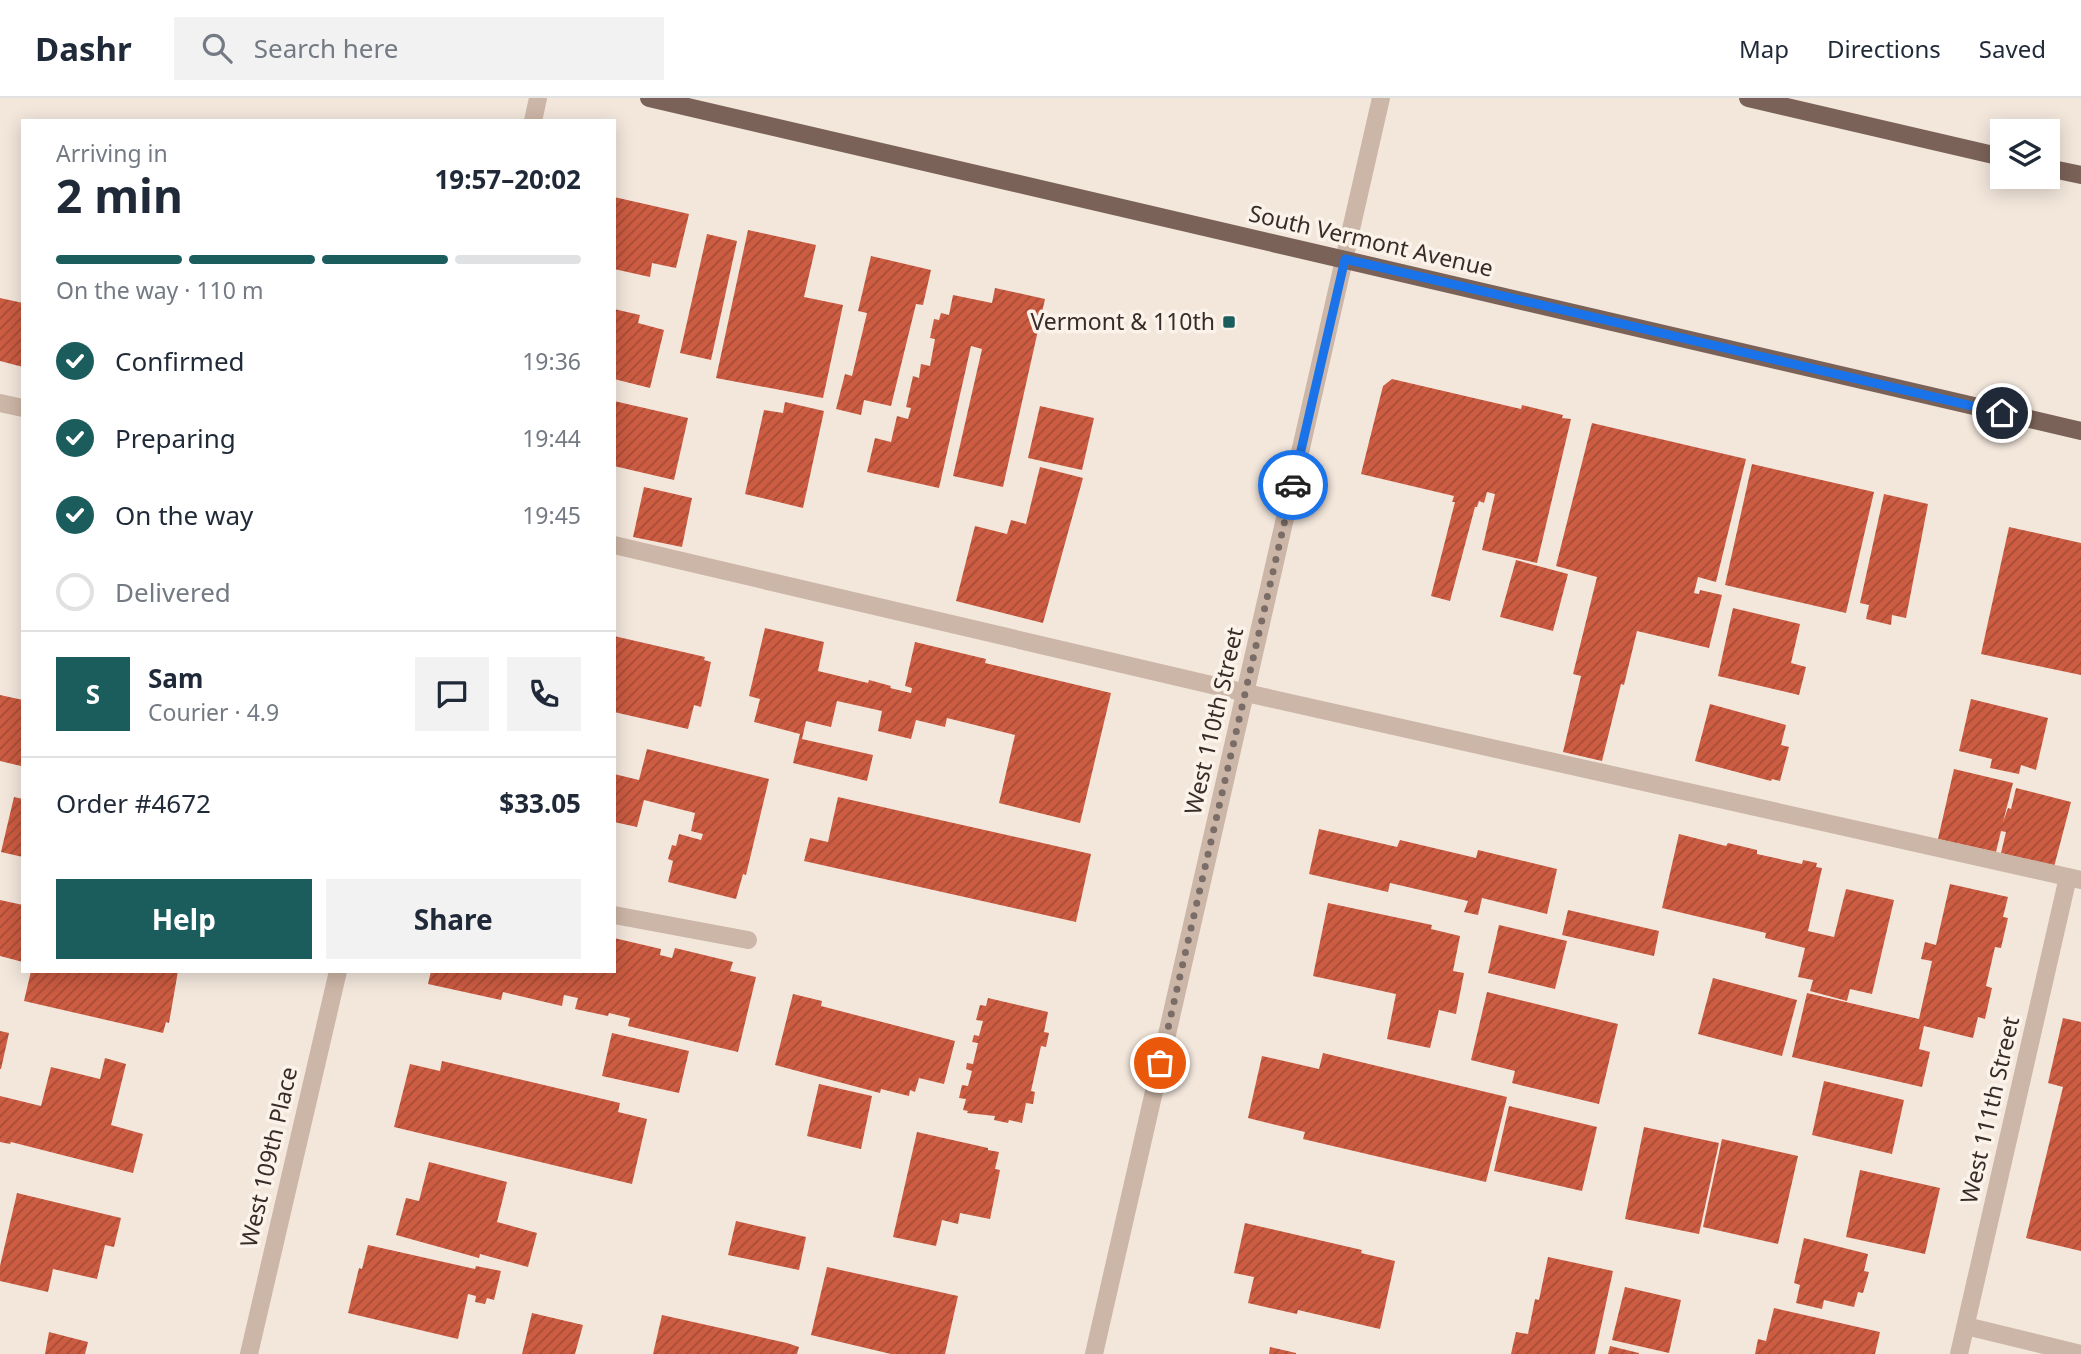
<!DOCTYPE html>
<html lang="en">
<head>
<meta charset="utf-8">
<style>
	:root { --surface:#fff; --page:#f2f2f3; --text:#1f2937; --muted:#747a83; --line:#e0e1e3; --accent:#1b5c5d }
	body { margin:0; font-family:"Noto Sans",sans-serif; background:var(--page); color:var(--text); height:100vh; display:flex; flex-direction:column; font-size:26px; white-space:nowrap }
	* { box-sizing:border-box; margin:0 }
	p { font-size:23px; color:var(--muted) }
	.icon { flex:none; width:38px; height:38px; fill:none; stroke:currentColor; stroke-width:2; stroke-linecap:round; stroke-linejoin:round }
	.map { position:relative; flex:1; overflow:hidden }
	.details { position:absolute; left:21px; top:21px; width:595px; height:854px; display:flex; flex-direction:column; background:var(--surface); border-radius:0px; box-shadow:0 4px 18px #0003 }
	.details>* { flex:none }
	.controls { position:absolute; left:1990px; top:21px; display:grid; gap:14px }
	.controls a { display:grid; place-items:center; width:70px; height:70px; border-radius:0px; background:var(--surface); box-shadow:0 4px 18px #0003; font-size:35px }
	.pin { position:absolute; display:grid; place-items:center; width:60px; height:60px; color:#fff; margin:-30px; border:4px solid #fff; border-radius:50%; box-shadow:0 2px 7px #0007 }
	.courier { position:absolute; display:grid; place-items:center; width:70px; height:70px; margin:-35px; border:5px solid #1a73e8; border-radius:50%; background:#fff; color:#222; box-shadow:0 2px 9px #0007 }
	.head em { font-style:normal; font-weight:700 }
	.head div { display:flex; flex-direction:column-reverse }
	.head { display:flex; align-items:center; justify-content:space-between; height:119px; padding:0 35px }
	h1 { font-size:46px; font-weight:700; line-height:52px }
	.bar { display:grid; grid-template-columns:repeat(4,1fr); gap:10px 7px; align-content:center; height:84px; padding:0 35px }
	.bar i { height:9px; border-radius:5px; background:var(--line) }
	.bar .active { background:var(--accent) }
	.bar p { grid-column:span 4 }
	.line { display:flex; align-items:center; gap:18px; padding:0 35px; border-top:2px solid var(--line) }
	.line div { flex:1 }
	.round { display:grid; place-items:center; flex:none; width:74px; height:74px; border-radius:0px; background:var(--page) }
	ol { padding:0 35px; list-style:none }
	li { display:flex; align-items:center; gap:21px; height:77px }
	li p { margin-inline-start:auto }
	li .icon { padding:7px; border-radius:50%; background:var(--accent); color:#fff; stroke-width:4 }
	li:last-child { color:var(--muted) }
	li i { width:38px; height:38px; border:4px solid var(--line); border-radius:50% }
	.cta { display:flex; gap:14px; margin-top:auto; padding:14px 35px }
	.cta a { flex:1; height:80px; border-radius:0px; background:var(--accent); color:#fff; font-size:28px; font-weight:700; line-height:80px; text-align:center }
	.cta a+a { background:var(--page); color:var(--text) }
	header { display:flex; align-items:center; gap:42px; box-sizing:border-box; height:98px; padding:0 35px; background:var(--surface); border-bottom:2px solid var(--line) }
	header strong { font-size:33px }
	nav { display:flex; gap:38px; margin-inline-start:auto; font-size:24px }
	.search { width:490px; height:63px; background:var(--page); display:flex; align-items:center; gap:18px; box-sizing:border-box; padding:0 24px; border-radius:0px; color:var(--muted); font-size:26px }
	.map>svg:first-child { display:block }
	.building { fill:url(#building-hatch) }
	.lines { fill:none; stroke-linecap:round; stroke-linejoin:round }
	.service { stroke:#ccb6a7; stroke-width:18 }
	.minor { stroke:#ccb6a7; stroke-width:18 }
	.tertiary { stroke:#ccb6a7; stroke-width:18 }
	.primary { stroke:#7b6258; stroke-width:18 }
	.done { stroke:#7a6d67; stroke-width:7; stroke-dasharray:0 12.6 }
	.route { stroke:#1a73e8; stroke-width:9 }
	.poi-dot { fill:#1b5c5d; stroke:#fbf2e9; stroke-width:2.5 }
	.labels { text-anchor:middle; stroke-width:7; stroke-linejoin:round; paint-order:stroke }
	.street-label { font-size:23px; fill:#392c28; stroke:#fbf2e9 }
	.poi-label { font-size:23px; fill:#392c28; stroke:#fbf2e9; text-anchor:end }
</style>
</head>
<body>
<header>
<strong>Dashr</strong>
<div class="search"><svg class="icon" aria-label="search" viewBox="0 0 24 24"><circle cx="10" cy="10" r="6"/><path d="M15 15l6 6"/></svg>Search here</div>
<nav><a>Map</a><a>Directions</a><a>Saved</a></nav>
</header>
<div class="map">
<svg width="2081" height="1256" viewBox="0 0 2081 1256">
	<defs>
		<pattern id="building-hatch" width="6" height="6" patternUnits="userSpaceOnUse" patternTransform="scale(1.75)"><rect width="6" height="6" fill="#cc5c42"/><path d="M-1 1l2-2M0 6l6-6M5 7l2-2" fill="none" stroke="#a74c37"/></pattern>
	</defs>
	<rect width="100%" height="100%" fill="#f3e7dc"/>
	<!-- building -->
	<path class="building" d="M614,99L689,116L676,170L652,165L650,179L614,171Z
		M748,132L816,147L804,199L843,207L823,300L716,280Z
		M707,136L737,143L711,262L680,255Z
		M871,158L931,172L923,207L916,206L891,308L864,302L861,317L836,311L845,276L852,278L867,215L858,213Z
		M995,190L1045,201L1003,389L953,378L982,251L971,248L939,390L867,374L875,340L891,344L897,318L908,321L911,310L906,309L913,278L919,280L921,266L930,268L935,241L930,240L934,221L939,222L941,215L949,217L953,197L992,205Z
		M0,200L23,205V269L0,263Z
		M614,211L640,217L638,225L664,232L650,290L614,281Z
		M1392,281L1521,311L1522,307L1563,317L1562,320L1571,321L1537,465L1482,452L1495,396L1487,394L1484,405L1479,403L1477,409H1475L1450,503L1431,498L1455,404H1452L1454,398L1361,376L1383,288Z
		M614,303L688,320L674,382L614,368Z
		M785,304L824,313L803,410L745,396L764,312L783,315Z
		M1040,308L1094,320L1082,372L1028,360Z
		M1592,325L1746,361L1716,484L1698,479L1694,495L1699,496L1700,492L1722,497L1709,550L1637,533L1624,587L1621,586L1602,663L1563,654L1581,578L1573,576L1597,479L1556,468Z
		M1752,366L1874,394L1846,515L1725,487Z
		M1040,369L1083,380L1043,525L956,503L975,428L1007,436L1011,422L1026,426Z
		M644,389L692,400L682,449L633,439Z
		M1884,396L1928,406L1906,520L1892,517L1891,527L1866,521L1869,507L1860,505Z
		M2009,429L2081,445V577L1981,556Z
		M1516,462L1568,476L1553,533L1500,519Z
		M1733,510L1800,526L1791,565L1806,569L1799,597L1718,578Z
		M765,530L824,544L818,573L868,585L869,582L891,588L890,590L911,595L912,590L905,588L915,544L986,561L985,565L1111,595L1080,725L999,705L1015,637L947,620L945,629L916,622L911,641L878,633L882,613L837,603L831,629L806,623L802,641L873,657L867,683L793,665L800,636L754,624L760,601L749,598Z
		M614,538L705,559L704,562L711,564L701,609L694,607L688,631L614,614Z
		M0,597L23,602L21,668L0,663Z
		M1971,601L2048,620L2036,672L2021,667L2019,676L1990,670L1992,661L1959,653Z
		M1710,606L1786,627L1781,647L1789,649L1780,683L1772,681L1771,683L1695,663Z
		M647,651L769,681L746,777L743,776L736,801L668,784L673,763L668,761L672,747L676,748L679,736L701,742L703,736L691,733L695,715L644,702L637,729L614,724V676L639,682Z
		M1954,671L2013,685L2003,724L2008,710L2011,711L2016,690L2071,704L2054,769L2001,755L2006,734L2001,733L1996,754L1938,741Z
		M14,699L23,701V759L1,754Z
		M838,699L1091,756L1076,824L804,763L810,740L828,744Z
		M1319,731L1397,749L1400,742L1476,760L1478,752L1557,771L1547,816L1482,800L1478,817L1464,814L1468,803L1390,785L1388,794L1309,776Z
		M1679,736L1726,748L1728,745L1757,752V756L1802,766L1803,762L1817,765L1816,769L1822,770L1808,833L1834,839L1846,791L1894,802L1872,896L1850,891L1847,903L1810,893L1813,882L1798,879L1805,850L1765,840L1766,835L1662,810Z
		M1950,786L2008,799L2003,819L2008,820L2001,850L1995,849L1986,888L1992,890L1985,921L1978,919L1973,940L1924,928L1919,951L1930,954L1922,989L1792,959L1807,895L1919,921L1932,863L1921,861L1925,844L1936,847Z
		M0,802L23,807V864L0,858Z
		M1328,805L1432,827L1431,831L1460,838L1453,873L1464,875L1456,916L1439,912L1430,950L1387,941L1396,896L1313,878Z
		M1568,812L1659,833L1654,858L1562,837Z
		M1499,827L1567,843L1555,891L1488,875Z
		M614,840L661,851L660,857L672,860L675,850L733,864L730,873L756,879L738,954L628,928L630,920L609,915L608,918L575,911L578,900L564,897L562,908L503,894L501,902L428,886L431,873H614Z
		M31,873H178L169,925L166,924L163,935L24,903Z
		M1713,880L1797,902L1782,958L1698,936Z
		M1487,894L1618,926L1599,1006L1512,985L1515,973L1471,962Z
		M793,896L822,903L821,908L955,943L944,986L919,980L915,994L910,992L909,998L881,991L880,995L775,967Z
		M988,900L1048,914L1044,934L1049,935L1046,949L1041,948L1031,993L1035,994L1033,1006L1026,1005L1022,1025L1009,1022L1008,1025L994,1022L995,1018L967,1015L968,1013L963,1012L966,1001L959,1000L962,987L968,988L972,973L966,971L967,965L973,966L978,945L972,944L974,937L979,938L983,923L976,922L980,907L986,908Z
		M2063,920L2081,924V1153L2026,1140L2063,989L2048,985Z
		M0,933L9,935L1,971H0Z
		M612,935L689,953L679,995L602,978Z
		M1323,955L1507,999L1486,1084L1303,1041L1305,1034L1248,1020L1262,958L1319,971Z
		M105,960L126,966L111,1027L143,1036L133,1075L11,1044L10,1046L0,1044V998L41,1008L51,969L100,981Z
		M442,963L620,1005L618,1014L647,1021L632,1086L394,1029L410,966L440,973Z
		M1824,983L1904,1002L1892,1056L1812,1037Z
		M819,986L872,998L861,1051L807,1038Z
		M1509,1008L1597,1029L1582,1093L1494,1073Z
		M1644,1029L1719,1045L1699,1136L1625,1121Z
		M917,1034L988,1050V1052L999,1054L995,1071L1000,1072L990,1121L960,1115L958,1126L942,1122L936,1148L893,1139Z
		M1722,1041L1798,1058L1778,1146L1703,1129Z
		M429,1064L507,1084L497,1124L537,1135L528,1169L480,1156L479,1160L396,1137L406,1100L419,1103Z
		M1860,1072L1940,1090L1925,1156L1846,1139Z
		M17,1095L121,1120L114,1149L105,1147L97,1181L53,1171L48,1194L0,1183V1168Z
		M736,1123L806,1139L799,1172L728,1157Z
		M1245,1125L1362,1152L1361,1155L1395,1163L1380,1231L1298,1212L1297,1216L1248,1205L1254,1179L1234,1175Z
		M1804,1140L1868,1156L1864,1173L1869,1174L1863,1195L1858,1194L1854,1209L1824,1202L1822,1211L1796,1205L1800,1187L1794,1185Z
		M368,1147L475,1171L476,1168L501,1173L494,1202L487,1200L485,1206L475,1204L476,1198L468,1196L458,1241L348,1215L359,1170L362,1171Z
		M1548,1159L1613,1173L1595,1256H1511L1516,1234L1528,1236L1535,1201L1539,1202Z
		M827,1169L958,1198L945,1256H891L811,1237Z
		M1625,1189L1681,1202L1669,1255L1612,1242Z
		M1774,1210L1880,1234L1875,1256H1755L1758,1241L1766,1243Z
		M532,1215L583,1227L575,1256H522Z
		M662,1217L787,1245L799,1249L797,1256H653Z
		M49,1234L88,1244L85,1256H45Z
		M1610,1248L1639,1255V1256H1608Z
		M1270,1249L1296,1255V1256H1269Z"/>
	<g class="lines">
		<!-- service -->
		<path class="service" d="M0,305L23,310
			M614,447L1246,595L2081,782
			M614,817L748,842"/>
		<!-- minor -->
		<path class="minor" d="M533,23L538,0
			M1966,1228L2081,1256
			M249,1256L338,873
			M1959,1256L2068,779"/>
		<!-- tertiary -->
		<path class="tertiary" d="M1094,1256L1381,0"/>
		<!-- primary -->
		<path class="primary" d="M649,0L2081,333
			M1748,0L2002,59
			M2048,70L2081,77"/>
	</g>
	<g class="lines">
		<!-- done -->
		<path class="done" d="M1160,965L1293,387"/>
		<!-- route -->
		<path class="route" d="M1293,387L1345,161L2002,315"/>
	</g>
	<!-- markers -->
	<rect class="poi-dot" x="1222" y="217" width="14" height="14" rx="3.5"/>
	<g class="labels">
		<!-- street labels -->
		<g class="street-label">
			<text transform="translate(1371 143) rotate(13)" y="8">South Vermont Avenue</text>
			<text transform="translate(1214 623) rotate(-77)" y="8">West 110th Street</text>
			<text transform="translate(1990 1012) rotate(-77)" y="8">West 111th Street</text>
			<text transform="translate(269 1059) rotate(-77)" y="8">West 109th Place</text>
		</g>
		<!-- poi labels -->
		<g class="poi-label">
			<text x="1215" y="232">Vermont &amp; 110th</text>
		</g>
	</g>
</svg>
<div class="controls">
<a><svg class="icon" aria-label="layers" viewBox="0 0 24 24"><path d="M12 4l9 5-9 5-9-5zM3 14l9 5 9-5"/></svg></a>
</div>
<div class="pin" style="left:1160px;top:965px;background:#ea580c"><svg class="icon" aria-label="bag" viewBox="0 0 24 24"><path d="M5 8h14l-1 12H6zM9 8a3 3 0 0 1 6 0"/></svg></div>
<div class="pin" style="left:2002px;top:315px;background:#1f2937"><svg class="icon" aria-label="home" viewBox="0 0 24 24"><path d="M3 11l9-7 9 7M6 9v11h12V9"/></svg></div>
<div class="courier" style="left:1293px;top:387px"><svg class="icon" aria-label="car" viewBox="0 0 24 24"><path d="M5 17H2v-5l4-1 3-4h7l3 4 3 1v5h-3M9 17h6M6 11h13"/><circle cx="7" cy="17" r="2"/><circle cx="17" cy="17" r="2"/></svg></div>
<section class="details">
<div class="head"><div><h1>2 min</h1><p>Arriving in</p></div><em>19:57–20:02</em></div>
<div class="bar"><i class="active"></i><i class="active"></i><i class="active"></i><i></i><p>On the way · 110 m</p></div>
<ol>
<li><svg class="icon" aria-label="check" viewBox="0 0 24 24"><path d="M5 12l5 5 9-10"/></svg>Confirmed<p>19:36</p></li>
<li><svg class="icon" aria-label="check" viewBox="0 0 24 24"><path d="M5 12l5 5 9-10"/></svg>Preparing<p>19:44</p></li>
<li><svg class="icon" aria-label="check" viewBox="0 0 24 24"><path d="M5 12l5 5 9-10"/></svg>On the way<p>19:45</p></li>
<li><i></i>Delivered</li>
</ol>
<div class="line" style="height:126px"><b class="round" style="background:var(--accent);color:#fff">S</b><div><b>Sam</b><p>Courier · 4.9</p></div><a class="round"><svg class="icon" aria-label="chat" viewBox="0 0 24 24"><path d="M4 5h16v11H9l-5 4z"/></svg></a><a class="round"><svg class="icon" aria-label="phone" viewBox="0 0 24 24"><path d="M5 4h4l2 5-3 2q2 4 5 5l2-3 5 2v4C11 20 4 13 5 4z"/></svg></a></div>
<div class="line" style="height:91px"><div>Order #4672</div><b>$33.05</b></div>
<div class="cta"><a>Help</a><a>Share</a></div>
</section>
</div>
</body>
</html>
